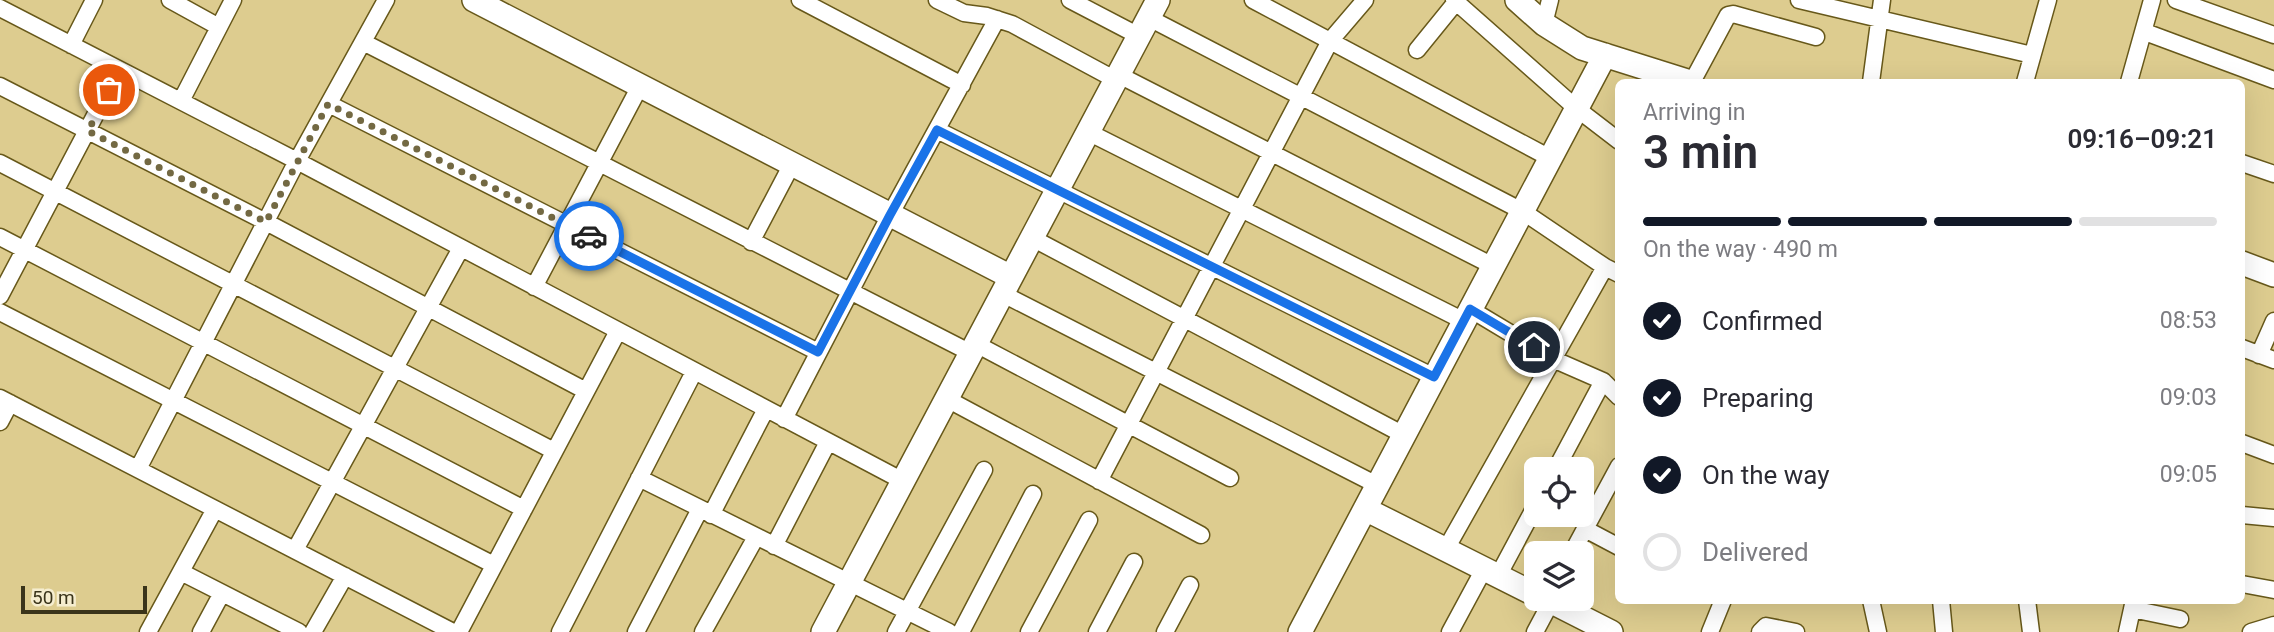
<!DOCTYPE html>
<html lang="en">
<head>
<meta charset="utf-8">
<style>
	:root { --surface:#fff; --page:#f7f7f7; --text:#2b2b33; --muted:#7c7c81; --line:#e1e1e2; --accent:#111827 }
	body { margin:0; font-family:Roboto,sans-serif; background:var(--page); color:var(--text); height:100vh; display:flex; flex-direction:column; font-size:26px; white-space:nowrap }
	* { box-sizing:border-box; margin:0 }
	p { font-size:23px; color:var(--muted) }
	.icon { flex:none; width:38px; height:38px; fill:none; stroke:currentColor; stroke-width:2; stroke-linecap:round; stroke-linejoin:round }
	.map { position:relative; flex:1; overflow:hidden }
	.panel { position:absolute; left:1615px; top:79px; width:630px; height:525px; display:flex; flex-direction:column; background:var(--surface); border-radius:10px; box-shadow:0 7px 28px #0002 }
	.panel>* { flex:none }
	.controls { position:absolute; left:1524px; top:457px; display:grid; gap:14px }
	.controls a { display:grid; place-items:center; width:70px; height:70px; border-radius:10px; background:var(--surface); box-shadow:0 7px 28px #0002; font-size:35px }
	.scale { position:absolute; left:21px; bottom:18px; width:126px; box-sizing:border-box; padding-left:7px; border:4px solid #3a341a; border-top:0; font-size:19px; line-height:24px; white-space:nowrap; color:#3a341a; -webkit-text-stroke:5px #f5edcf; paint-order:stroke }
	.pin { position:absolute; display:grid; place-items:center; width:60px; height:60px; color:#fff; margin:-30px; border:4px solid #fff; border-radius:50%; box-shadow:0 2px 7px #0007 }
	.courier { position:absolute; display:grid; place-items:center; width:70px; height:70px; margin:-35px; border:5px solid #1a73e8; border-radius:50%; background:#fff; color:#222; box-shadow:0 2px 9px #0007 }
	.head em { font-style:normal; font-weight:600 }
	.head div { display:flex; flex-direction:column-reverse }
	.head { display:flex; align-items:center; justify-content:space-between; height:119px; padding:0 28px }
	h1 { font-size:46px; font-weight:600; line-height:52px }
	.bar { display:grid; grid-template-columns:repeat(4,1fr); gap:10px 7px; align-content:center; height:84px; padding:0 28px }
	.bar i { height:9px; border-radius:5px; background:var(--line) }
	.bar .active { background:var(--accent) }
	.bar p { grid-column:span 4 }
	ol { padding:0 28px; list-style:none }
	li { display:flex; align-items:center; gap:21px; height:77px }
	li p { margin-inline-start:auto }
	li .icon { padding:7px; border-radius:50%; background:var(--accent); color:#fff; stroke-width:4 }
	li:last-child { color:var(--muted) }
	li i { width:38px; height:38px; border:4px solid var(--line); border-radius:50% }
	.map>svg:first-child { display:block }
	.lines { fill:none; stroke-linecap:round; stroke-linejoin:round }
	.street-casing { stroke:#67581a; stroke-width:19 }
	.secondary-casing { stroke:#67581a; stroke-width:26 }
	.street { stroke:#fff; stroke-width:16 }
	.secondary { stroke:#fff; stroke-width:23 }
	.done { stroke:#736943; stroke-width:7; stroke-dasharray:0 12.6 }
	.route { stroke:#1a73e8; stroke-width:9 }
</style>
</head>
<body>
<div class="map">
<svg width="2274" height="632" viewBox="0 0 2274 632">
	<rect width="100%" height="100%" fill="#ddcc8f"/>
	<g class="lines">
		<defs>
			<path id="street" d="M170,0L219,27
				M800,0L962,85
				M937,0L964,13L987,16L1012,24L1116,80
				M1070,0L1139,36
				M1253,0L1550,158
				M1454,0L1576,108L1619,141
				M1799,0L2032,55
				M2176,0L2274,35
				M0,8L297,161L903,481
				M1149,18L1522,211L1605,267L1619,274
				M1544,24L1550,0
				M2145,32L2274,80
				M363,42L971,353
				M71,45L94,0
				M1417,50L1456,2
				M1119,75L1493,266
				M1692,82L1728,15L1733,14L1816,37
				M1871,82L1882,0
				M2025,82L2048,0
				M2129,82L2152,0
				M0,86L266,222L586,391
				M181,101L233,0
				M329,104L818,352
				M937,130L1434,377
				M1088,132L1464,321
				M0,163L554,451
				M2242,163L2274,174
				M0,237L524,509
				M1032,238L1404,435
				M751,242L792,164
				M534,287L640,86
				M1003,294L1377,485
				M0,296L119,70
				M1470,309L1555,360L1603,381L1619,397
				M0,312L494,565
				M976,344L1230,478
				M2242,348L2274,360
				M2259,355L2274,321
				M0,398L453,632
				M947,399L1201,535
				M784,419L890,215L997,19
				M0,422L10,403
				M2242,443L2274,455
				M138,469L297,161L386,0
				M1556,469L1603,381
				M639,478L949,632
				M1099,481L1330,41L1365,0
				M711,515L766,409
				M2242,515L2274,518
				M1585,529L1619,547
				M774,546L828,442
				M1446,549L1605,267
				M295,550L461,248
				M1572,553L1619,466
				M181,572L299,632
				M1498,576L1536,505
				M2242,584L2274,590
				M1871,600L1878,632
				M1941,600L1944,632
				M2027,600L2031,632
				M2132,609L2180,619
				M148,632L215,509
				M201,632L222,593
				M313,632L345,576
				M459,632L618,331
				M560,632L694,372
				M636,632L700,509
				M703,632L756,537
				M896,632L984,470
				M961,632L1033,494
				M1029,632L1089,520
				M1097,632L1134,562
				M1165,632L1190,585
				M1450,632L1484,569
				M1535,632L1551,602
				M1710,632L1723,600
				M1760,632L1766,626L1796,632
				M2127,632L2134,600
				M2251,632L2274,625"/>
			<path id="secondary" d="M474,0L1011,277
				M1517,0L1544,24L1582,48L1690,82
				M2242,263L2274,275
				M1365,509L1536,595
				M1544,598L1611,632
				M823,632L1158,0
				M1300,632L1605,55"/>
		</defs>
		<!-- street casing -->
		<use href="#street" class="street-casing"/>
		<!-- secondary casing -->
		<use href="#secondary" class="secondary-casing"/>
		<!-- street -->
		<use href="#street" class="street"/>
		<!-- secondary -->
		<use href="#secondary" class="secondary"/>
	</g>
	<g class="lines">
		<!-- done -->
		<path class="done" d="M109,90L88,131L266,222L328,104L589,236"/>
		<!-- route -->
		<path class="route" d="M589,236L818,352L890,215L937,130L1434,377L1470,309L1534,347"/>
	</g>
</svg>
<div class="controls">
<a><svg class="icon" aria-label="locate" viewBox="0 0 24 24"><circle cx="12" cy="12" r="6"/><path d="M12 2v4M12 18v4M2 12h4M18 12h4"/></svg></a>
<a><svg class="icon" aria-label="layers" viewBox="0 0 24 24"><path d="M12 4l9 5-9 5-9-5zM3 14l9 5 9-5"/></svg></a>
</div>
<div class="scale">50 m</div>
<div class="pin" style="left:109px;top:90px;background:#ea580c"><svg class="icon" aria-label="bag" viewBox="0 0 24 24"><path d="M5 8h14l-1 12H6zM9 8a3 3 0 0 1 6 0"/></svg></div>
<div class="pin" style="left:1534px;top:347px;background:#1f2937"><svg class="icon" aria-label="home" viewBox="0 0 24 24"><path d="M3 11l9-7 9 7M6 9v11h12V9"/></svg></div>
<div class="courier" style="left:589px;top:236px"><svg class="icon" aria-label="car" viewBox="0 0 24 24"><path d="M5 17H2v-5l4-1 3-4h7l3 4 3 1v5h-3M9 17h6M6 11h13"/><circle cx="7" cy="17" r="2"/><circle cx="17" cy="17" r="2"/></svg></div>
<section class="panel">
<div class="head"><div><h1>3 min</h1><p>Arriving in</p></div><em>09:16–09:21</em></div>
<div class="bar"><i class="active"></i><i class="active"></i><i class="active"></i><i></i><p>On the way · 490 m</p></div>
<ol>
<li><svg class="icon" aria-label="check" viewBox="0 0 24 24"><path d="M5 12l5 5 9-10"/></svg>Confirmed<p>08:53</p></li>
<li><svg class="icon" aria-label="check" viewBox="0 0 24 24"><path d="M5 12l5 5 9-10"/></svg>Preparing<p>09:03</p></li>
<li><svg class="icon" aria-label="check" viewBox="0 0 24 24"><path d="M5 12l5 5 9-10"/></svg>On the way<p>09:05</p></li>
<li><i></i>Delivered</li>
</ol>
</section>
</div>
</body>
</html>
